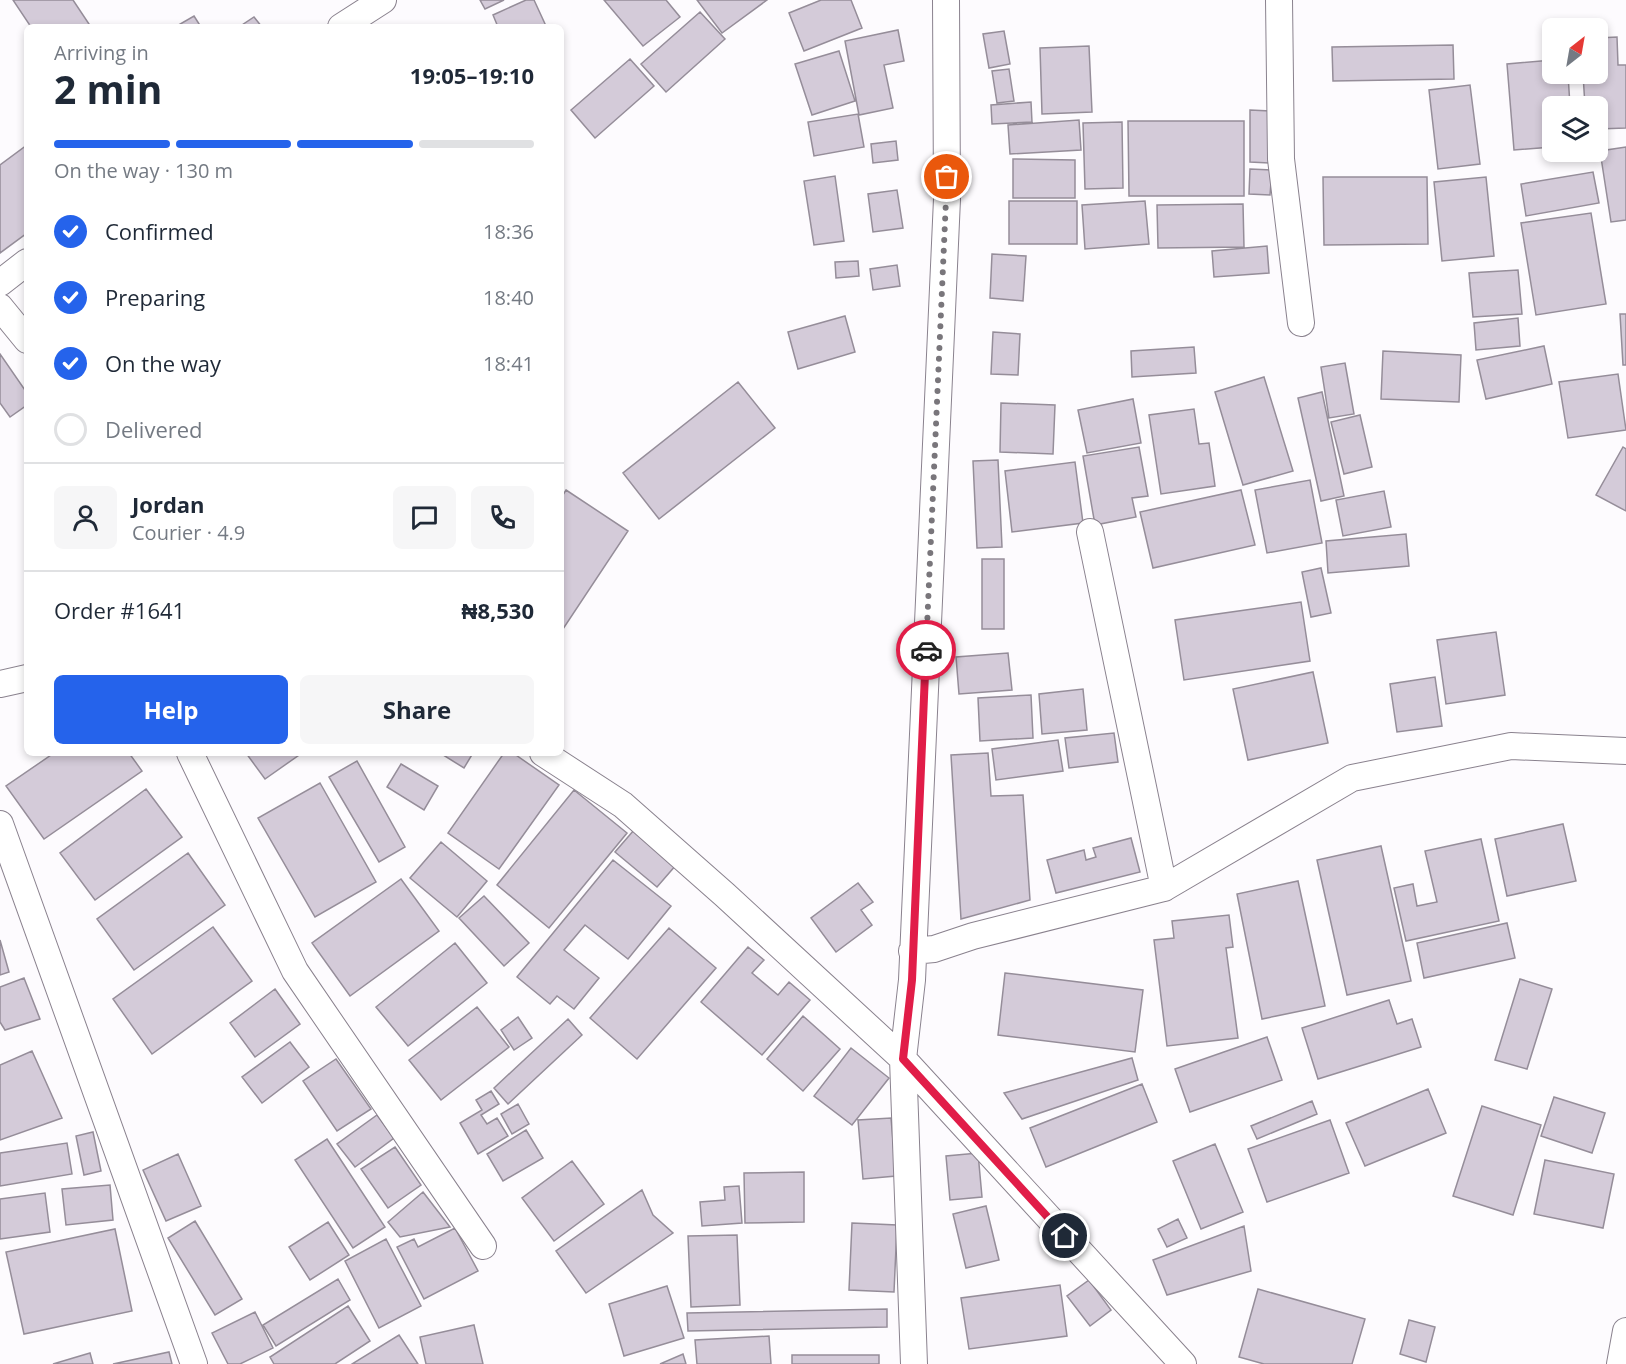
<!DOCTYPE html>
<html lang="en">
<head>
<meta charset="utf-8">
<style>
	:root { --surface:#fff; --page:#f6f6f7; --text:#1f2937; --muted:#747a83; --line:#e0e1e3; --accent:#2563eb }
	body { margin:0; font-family:"Open Sans",sans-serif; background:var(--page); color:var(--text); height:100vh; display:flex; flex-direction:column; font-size:22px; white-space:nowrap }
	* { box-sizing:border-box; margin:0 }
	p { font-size:20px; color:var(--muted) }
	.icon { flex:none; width:33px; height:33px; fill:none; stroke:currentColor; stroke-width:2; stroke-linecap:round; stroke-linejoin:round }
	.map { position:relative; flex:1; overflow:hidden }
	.drawer { position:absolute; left:24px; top:24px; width:540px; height:732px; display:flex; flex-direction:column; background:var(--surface); border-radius:9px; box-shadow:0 3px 9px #0003 }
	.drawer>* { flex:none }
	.needle { width:39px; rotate:31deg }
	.tools { position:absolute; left:1542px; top:18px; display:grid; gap:12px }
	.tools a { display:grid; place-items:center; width:66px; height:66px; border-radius:9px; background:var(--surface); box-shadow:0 3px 9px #0003; font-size:30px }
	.pin { position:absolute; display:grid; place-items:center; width:51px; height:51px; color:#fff; margin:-26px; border:3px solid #fff; border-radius:50%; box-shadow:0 2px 6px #0007 }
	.courier { position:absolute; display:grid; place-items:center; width:60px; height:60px; margin:-30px; border:4px solid #e11d48; border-radius:50%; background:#fff; color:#222; box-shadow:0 2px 8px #0007 }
	.head em { font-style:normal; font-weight:700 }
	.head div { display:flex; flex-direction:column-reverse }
	.head { display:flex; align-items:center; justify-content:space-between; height:102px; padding:0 30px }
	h1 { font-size:39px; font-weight:700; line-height:45px }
	.bar { display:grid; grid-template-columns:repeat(4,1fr); gap:9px 6px; align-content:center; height:72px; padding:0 30px }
	.bar i { height:8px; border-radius:4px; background:var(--line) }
	.bar .on { background:var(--accent) }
	.bar p { grid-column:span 4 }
	.line { display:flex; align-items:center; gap:15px; padding:0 30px; border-top:2px solid var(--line) }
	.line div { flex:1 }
	.round { display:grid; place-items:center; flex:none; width:63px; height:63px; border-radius:9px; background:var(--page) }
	ol { padding:0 30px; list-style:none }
	li { display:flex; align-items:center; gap:18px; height:66px }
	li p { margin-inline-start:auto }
	li .icon { padding:6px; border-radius:50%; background:var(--accent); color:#fff; stroke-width:4 }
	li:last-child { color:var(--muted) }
	li i { width:33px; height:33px; border:3px solid var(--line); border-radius:50% }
	.cta { display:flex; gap:12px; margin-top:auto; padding:12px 30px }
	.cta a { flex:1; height:69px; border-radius:9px; background:var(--accent); color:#fff; font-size:24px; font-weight:700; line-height:69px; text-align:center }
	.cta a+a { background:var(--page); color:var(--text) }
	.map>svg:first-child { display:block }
	.building { fill:#d4cbd9; stroke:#958d99; stroke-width:1.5 }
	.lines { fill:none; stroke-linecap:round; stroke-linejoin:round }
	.street-casing { stroke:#8a828e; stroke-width:28 }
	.street { stroke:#fff; stroke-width:26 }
	.done { stroke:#79767b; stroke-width:6; stroke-dasharray:0 10.8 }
	.route { stroke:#e11d48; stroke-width:8 }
</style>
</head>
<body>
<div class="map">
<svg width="1626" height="1364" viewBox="0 0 1626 1364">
	<rect width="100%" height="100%" fill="#fdfbfe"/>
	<!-- building -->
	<path class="building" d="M13,0H73L91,27H31Z
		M480,0H504L485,9Z
		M526,0H534L546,26L498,27L493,15Z
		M604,0H666L680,17L643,46Z
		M697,0H767L722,33Z
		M821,0H851L862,28L804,51L789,13Z
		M700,12L725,39L666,92L641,64Z
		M194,16L201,27H175Z
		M254,17L262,27H239Z
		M898,30L904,61L884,65L893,108L859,115L845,41Z
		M1004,31L1010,64L989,68L983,34Z
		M1617,37L1618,65H1626V128L1598,129V106H1585L1583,74H1598V38Z
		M1453,45L1454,79L1333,81L1332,47Z
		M1089,46L1092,112L1042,114L1040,48Z
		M839,51L855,101L812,115L795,64Z
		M630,59L654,86L595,138L571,110Z
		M1552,60V74H1568L1570,106H1552V147L1514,150L1507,64Z
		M1009,69L1014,101L997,103L992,71Z
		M1470,85L1480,164L1438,169L1429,90Z
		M1031,102L1032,122L992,124L991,105Z
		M1250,110L1270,111L1269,163L1250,162Z
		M858,114L864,147L814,156L808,122Z
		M1079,120L1081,150L1010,154L1008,125Z
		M1128,121H1244V196H1129Z
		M1122,122L1123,188L1085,189L1083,123Z
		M896,141L898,160L873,163L871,144Z
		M27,145V233L0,253V165Z
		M1626,147V220L1611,222L1600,151Z
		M1013,159L1075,160V198H1013Z
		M1250,169L1272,170L1270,195L1249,194Z
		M1593,172L1599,203L1526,216L1521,184Z
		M835,176L844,241L814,245L804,181Z
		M1323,177H1427L1428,244L1324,245Z
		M1486,177L1494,256L1442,261L1434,182Z
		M897,190L903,228L873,232L868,194Z
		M1009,201H1077V244H1009Z
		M1145,201L1149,244L1085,249L1082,205Z
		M1243,204L1244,247L1158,248L1157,205Z
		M1591,213L1606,304L1536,315L1521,223Z
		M1267,246L1269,273L1214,277L1212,251Z
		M992,254L1026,256L1023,301L990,298Z
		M858,261L859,276L836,278L835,262Z
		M897,265L900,286L873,290L870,269Z
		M1518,270L1522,314L1473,317L1469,273Z
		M1620,314H1626V365H1623Z
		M845,316L855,352L798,369L788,332Z
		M1518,318L1520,346L1476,350L1474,323Z
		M993,332L1020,334L1018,375L991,374Z
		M1544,346L1552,384L1486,399L1477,360Z
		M1194,347L1196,373L1132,377L1131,351Z
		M1383,351L1461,355L1459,402L1381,399Z
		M0,354L27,393V405L10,417L0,403Z
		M1345,363L1354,414L1329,418L1321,367Z
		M1618,374L1626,430L1568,438L1559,382Z
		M1264,377L1293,471L1243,485L1215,392Z
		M738,382L775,428L659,519L623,473Z
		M1322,392L1344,496L1321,501L1298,398Z
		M1133,399L1141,443L1087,453L1078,410Z
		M1001,403L1055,405L1053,454L1000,452Z
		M1194,409L1199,444L1209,443L1215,486L1161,494L1149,415Z
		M1360,415L1372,467L1344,474L1331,422Z
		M1139,447L1148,496L1132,498L1136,517L1095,525L1083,456Z
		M1623,447L1626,449V511L1596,495Z
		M998,460L1002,547L977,548L973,461Z
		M1075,462L1083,523L1012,532L1005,471Z
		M1310,480L1322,543L1267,553L1255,490Z
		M566,490L628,531L561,632V498Z
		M1241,490L1255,545L1153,568L1140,512Z
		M1384,491L1391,527L1343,536L1336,500Z
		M1406,534L1409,566L1328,573L1326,541Z
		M982,559H1004V629H982Z
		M1321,568L1331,613L1311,617L1302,572Z
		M1301,602L1310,661L1184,680L1175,620Z
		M1496,632L1505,695L1446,704L1437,640Z
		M1008,653L1012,690L959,694L956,657Z
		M1313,672L1328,743L1248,760L1233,689Z
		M1435,677L1442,726L1397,732L1390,684Z
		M1083,689L1087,730L1042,734L1039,694Z
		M1031,695L1033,738L980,741L978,698Z
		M1114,733L1118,762L1069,768L1065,738Z
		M1058,740L1063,771L996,780L992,749Z
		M54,753H129L142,771L44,839L6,786Z
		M246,753H302L265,779Z
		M440,753H473L464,768Z
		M504,753H513L559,785L499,869L448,833Z
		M988,753L991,796L1023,795L1030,900L961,919L951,755Z
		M357,761L405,847L379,862L329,777Z
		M401,764L438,786L424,810L387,787Z
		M320,783L376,882L315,917L258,818Z
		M146,789L182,837L95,900L60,853Z
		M574,790L627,833L549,928L497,885Z
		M1563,824L1576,881L1507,896L1495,839Z
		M634,830L676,865L657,887L615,852Z
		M1131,838L1140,872L1056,893L1047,860L1084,850L1086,860L1096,857L1093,848Z
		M1481,839L1499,921L1406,941L1394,888L1413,884L1417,906L1437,902L1425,851Z
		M441,842L487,881L457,917L410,878Z
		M1381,846L1411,981L1347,995L1317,860Z
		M188,853L225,905L134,970L97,919Z
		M613,860L671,906L628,959L585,925L564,950L599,978L574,1009L557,996L550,1004L517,977Z
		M401,879L439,931L350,996L312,943Z
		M1298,881L1325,1006L1262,1019L1237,894Z
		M858,883L873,902L861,910L872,925L836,952L811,918Z
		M484,896L529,943L504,966L459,918Z
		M1229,915L1233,947L1226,948L1238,1038L1167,1046L1154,940L1174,938L1172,921Z
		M1507,923L1515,958L1424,978L1417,943Z
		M213,927L252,981L152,1054L113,999Z
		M669,928L716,968L637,1059L590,1018Z
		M0,940L9,972L0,975Z
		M455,943L487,983L408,1046L376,1007Z
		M748,947L764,960L752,973L778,995L789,982L810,1000L762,1055L701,1002Z
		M1005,973L1143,990L1135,1052L998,1035Z
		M24,978L40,1019L5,1030L0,1022V987Z
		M1520,979L1552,989L1527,1069L1495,1060Z
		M275,989L300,1024L255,1057L230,1023Z
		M1389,1000L1397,1024L1412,1019L1421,1047L1318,1079L1302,1028Z
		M477,1007L509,1047L441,1100L409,1060Z
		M803,1016L840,1049L803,1091L767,1059Z
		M518,1017L532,1038L514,1050L501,1030Z
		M568,1019L582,1035L508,1104L494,1088Z
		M1267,1037L1282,1080L1190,1112L1175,1069Z
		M290,1042L309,1067L262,1103L242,1077Z
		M851,1048L889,1078L852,1125L814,1096Z
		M32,1051L62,1118L0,1140V1065Z
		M1132,1058L1138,1080L1022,1119L1004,1093Z
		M336,1059L371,1109L337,1131L303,1081Z
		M1142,1084L1157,1122L1046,1167L1030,1128Z
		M1428,1089L1446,1133L1365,1166L1346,1123Z
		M491,1091L499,1104L481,1115L487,1124L497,1118L508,1136L478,1154L460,1123L482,1110L476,1100Z
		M1554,1097L1605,1113L1592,1153L1541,1136Z
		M1312,1101L1317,1114L1257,1139L1251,1126Z
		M518,1104L529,1124L512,1134L501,1114Z
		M1482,1106L1541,1125L1513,1215L1453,1196Z
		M377,1115L394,1138L355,1167L337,1144Z
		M891,1118L896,1176L863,1179L858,1120Z
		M1330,1120L1349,1173L1267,1202L1248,1149Z
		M526,1130L543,1158L503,1181L487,1154Z
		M93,1132L101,1171L84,1175L76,1136Z
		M327,1139L385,1227L353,1248L295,1160Z
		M67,1143L72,1174L0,1186V1153Z
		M1215,1144L1243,1212L1201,1229L1173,1161Z
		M395,1147L421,1185L388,1208L361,1169Z
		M978,1153L982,1197L950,1200L946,1156Z
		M178,1154L201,1206L166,1221L143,1170Z
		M1545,1160L1614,1174L1603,1228L1534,1214Z
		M572,1161L604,1204L554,1241L522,1198Z
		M804,1172V1222L745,1223L744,1173Z
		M110,1185L113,1220L66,1225L62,1189Z
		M739,1186L742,1223L702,1226L700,1202L725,1200L724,1187Z
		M642,1190L653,1215L673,1233L586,1293L556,1251Z
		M423,1192L450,1227L400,1237L388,1222Z
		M45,1193L50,1232L0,1239V1199Z
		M986,1206L999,1260L966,1268L953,1214Z
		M1178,1219L1187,1238L1167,1247L1158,1229Z
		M195,1221L242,1299L215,1315L168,1238Z
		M328,1222L349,1255L310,1280L289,1247Z
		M852,1223L897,1225L894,1292L849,1290Z
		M1244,1226L1251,1271L1167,1295L1153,1260Z
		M455,1228L478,1271L424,1299L397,1247L414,1239L418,1247Z
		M115,1229L132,1311L24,1334L6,1252Z
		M737,1235L740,1305L691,1307L688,1236Z
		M386,1239L421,1306L379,1328L345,1261Z
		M338,1279L350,1300L276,1346L263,1325Z
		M1089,1280L1111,1310L1090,1326L1067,1296Z
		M1060,1285L1067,1336L969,1349L961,1298Z
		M667,1286L684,1338L624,1356L609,1304Z
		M1258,1289L1365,1319L1352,1364H1264L1239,1357Z
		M348,1306L370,1341L335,1364H274L270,1357Z
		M887,1309V1327L688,1331L687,1313Z
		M255,1312L273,1348L240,1364H228L212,1333Z
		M1409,1320L1435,1327L1426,1362L1400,1354Z
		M474,1325L483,1364H426L420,1337Z
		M399,1335L418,1364H352Z
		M769,1336L771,1364H697L695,1340Z
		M169,1352L172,1364H113Z
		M90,1353L93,1364H53Z
		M683,1354L686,1364H660Z
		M792,1355H879V1364H792Z"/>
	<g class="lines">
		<defs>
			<path id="street" d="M1279,0L1281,159L1301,323
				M341,27L383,0
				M0,283L27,262
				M0,307L27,340
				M1090,532L1164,888
				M0,684L27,678
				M190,753L295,971L483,1246
				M543,753L623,805L725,895L903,1059L1183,1364
				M0,824L194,1364
				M912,951L934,949L973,936L1164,888L1352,778L1511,746L1626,751
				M914,1364L903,1059L912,980L947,199L946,0
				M1620,1364L1626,1331"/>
		</defs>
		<!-- street casing -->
		<use href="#street" class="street-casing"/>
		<!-- street -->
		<use href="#street" class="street"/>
	</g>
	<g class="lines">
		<!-- done -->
		<path class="done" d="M926,650L947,177"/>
		<!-- route -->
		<path class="route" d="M926,650L912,980L903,1059L1065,1236"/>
	</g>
</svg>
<div class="tools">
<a><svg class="needle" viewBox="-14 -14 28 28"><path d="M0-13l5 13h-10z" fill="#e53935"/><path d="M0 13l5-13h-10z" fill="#747a83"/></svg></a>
<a><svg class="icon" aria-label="layers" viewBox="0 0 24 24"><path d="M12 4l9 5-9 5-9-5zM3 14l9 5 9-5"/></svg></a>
</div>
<div class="pin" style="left:947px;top:177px;background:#ea580c"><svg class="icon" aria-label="bag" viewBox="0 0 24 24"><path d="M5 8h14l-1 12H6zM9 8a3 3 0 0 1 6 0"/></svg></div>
<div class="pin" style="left:1065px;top:1236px;background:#1f2937"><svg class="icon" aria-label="home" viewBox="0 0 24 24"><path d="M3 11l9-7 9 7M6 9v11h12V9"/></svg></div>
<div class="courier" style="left:926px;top:650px"><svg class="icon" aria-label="car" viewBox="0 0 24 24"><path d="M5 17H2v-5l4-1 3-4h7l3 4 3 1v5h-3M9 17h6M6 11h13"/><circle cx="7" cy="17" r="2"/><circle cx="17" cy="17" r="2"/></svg></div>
<section class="drawer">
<div class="head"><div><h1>2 min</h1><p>Arriving in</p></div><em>19:05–19:10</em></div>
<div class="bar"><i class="on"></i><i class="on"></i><i class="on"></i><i></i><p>On the way · 130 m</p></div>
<ol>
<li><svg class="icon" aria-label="check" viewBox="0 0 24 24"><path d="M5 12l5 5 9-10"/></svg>Confirmed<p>18:36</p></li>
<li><svg class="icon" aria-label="check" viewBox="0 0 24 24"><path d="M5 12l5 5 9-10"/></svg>Preparing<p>18:40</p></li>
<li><svg class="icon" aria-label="check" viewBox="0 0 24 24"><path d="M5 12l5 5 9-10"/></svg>On the way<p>18:41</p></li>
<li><i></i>Delivered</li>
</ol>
<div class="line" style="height:108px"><a class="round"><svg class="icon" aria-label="person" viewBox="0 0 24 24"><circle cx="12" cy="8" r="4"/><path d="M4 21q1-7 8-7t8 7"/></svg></a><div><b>Jordan</b><p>Courier · 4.9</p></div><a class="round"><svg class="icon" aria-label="chat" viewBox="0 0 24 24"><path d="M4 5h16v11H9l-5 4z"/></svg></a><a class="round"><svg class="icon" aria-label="phone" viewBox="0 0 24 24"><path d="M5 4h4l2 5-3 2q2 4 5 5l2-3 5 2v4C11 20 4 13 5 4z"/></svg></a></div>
<div class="line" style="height:78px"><div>Order #1641</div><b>₦8,530</b></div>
<div class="cta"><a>Help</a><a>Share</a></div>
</section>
</div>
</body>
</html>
